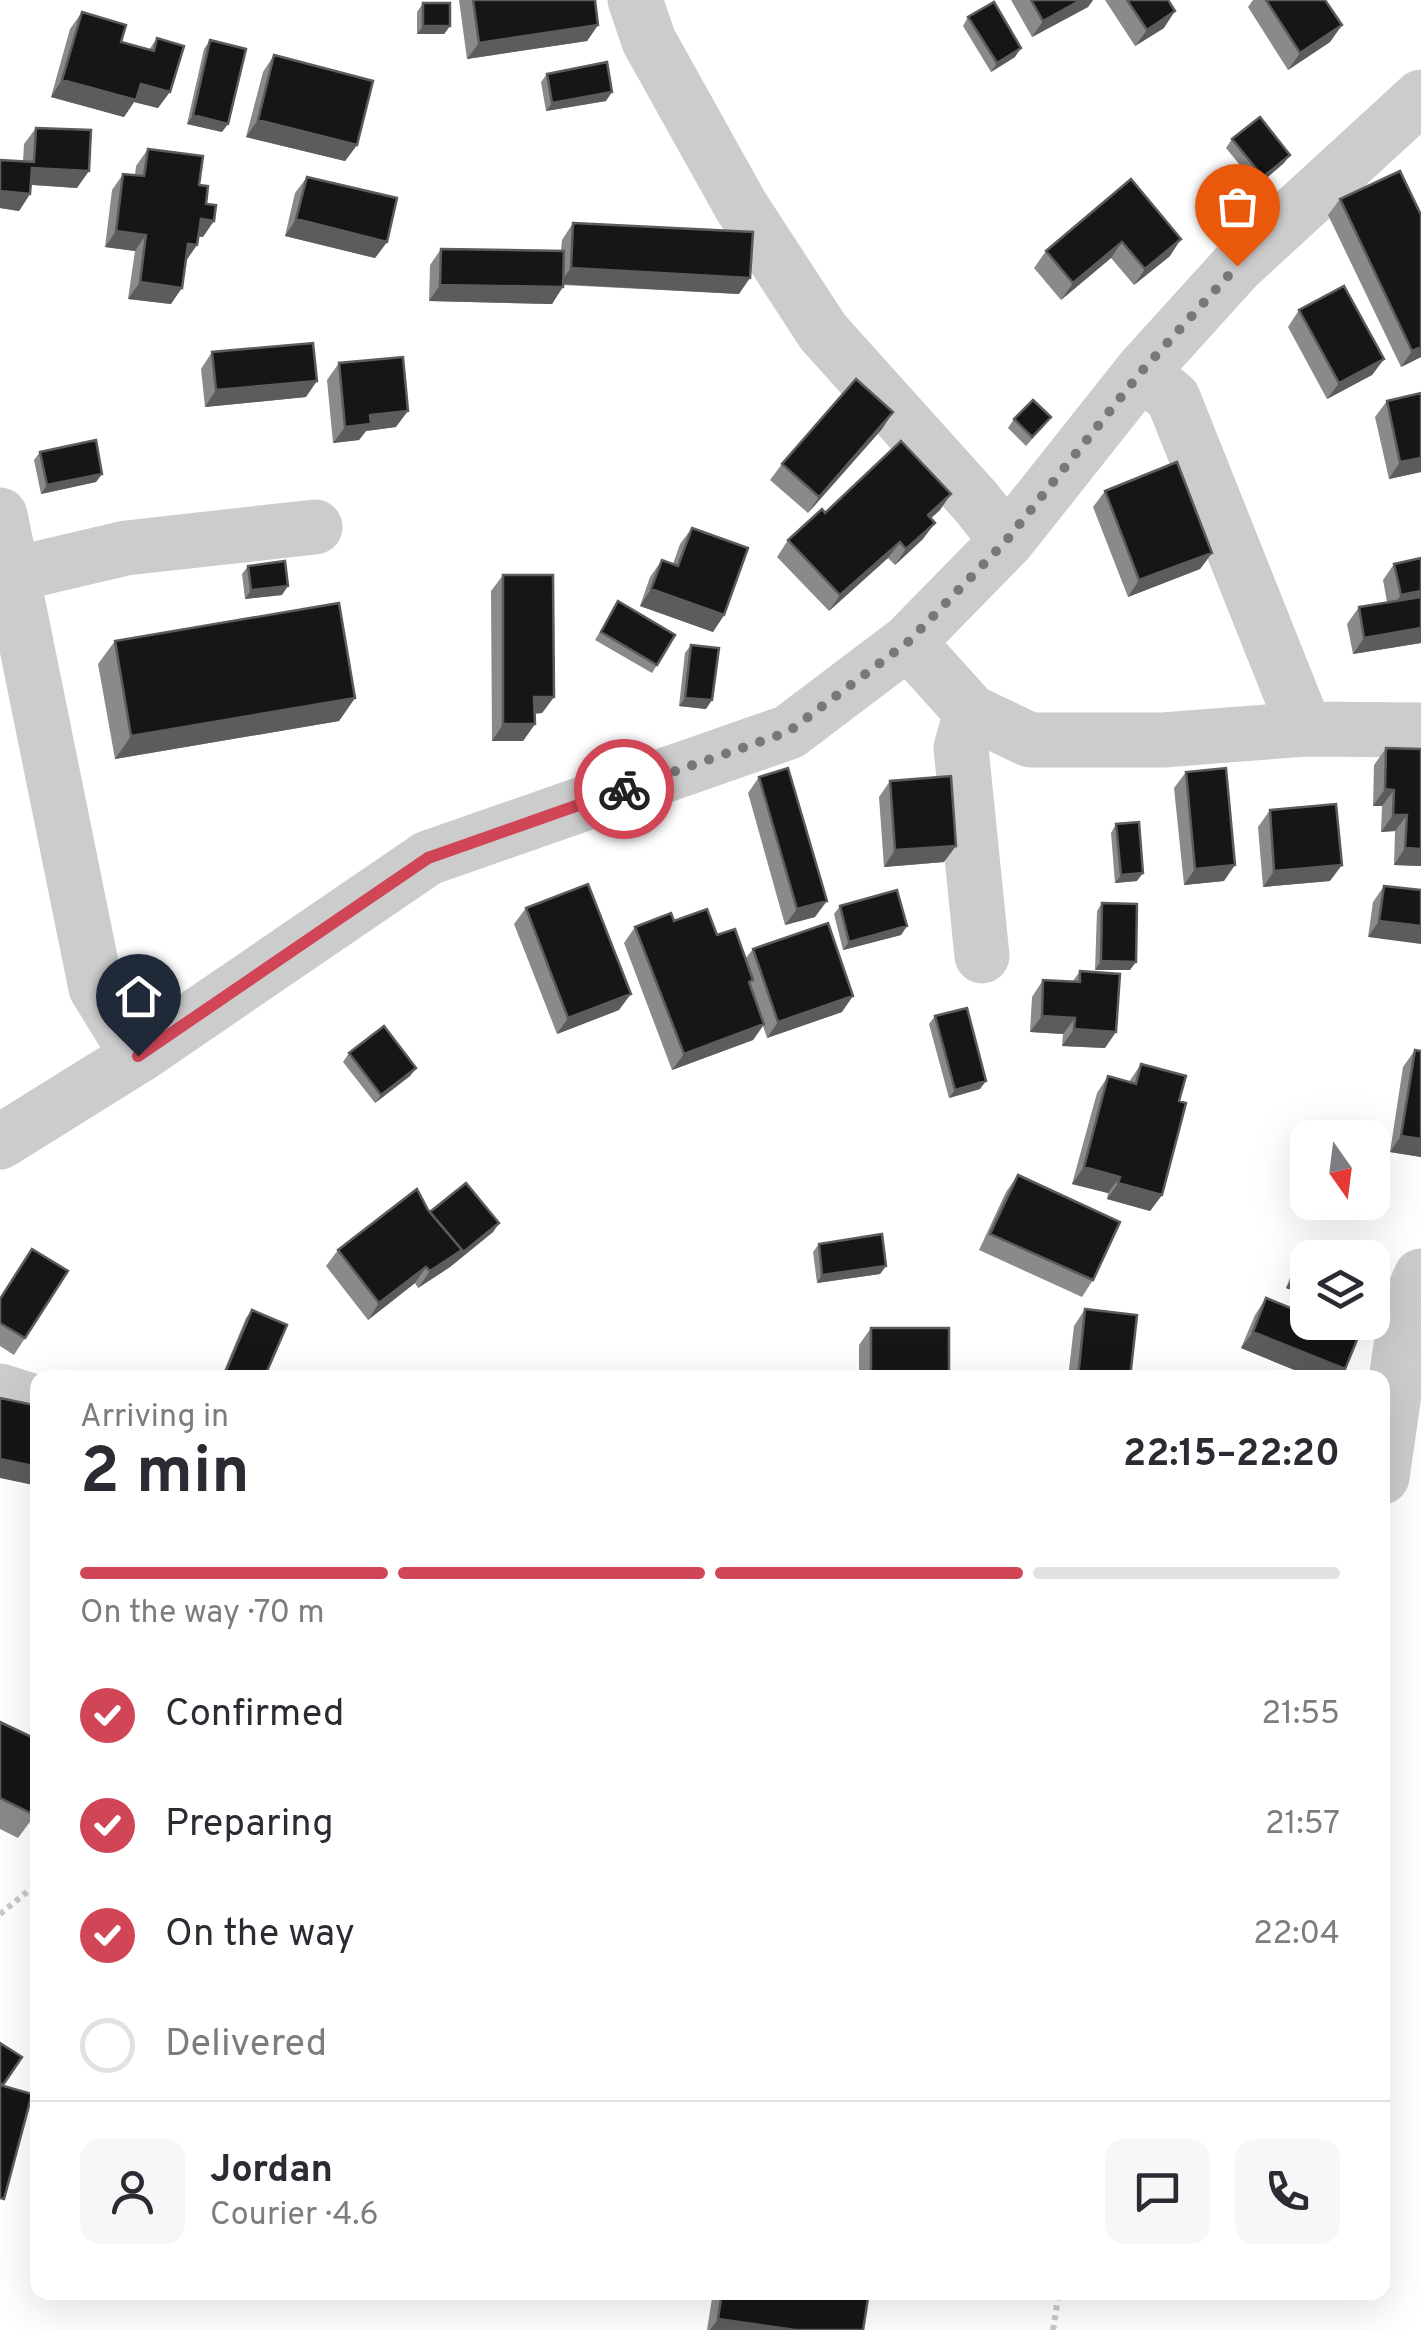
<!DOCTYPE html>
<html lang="en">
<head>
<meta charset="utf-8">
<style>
	:root { --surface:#fff; --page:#f7f7f7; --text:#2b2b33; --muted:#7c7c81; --line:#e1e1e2; --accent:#d14657 }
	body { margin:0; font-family:Overpass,sans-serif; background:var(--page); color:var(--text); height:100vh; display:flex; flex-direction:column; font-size:38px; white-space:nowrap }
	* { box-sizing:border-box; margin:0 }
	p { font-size:32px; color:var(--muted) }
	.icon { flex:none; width:55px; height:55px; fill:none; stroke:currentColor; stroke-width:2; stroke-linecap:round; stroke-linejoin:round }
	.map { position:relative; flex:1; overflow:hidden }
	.side { position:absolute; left:30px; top:1370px; width:1360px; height:930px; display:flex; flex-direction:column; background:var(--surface); border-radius:20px; box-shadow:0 10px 40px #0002 }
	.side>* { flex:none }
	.needle { width:65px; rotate:166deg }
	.controls { position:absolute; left:1290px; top:1120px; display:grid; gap:20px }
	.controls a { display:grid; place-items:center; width:100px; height:100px; border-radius:20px; background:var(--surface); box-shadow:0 10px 40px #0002; font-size:50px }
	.pin { position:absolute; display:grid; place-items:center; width:85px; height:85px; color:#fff; margin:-102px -42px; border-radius:50% 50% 50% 0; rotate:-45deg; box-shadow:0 0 10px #0007 }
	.pin .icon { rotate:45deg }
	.courier { position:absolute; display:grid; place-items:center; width:100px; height:100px; margin:-50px; border:8px solid #d14657; border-radius:50%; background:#fff; color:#222; box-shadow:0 2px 12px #0007 }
	.headline em { font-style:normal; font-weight:700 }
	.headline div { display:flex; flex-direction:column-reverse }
	.headline { display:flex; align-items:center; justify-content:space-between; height:170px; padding:0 50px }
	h1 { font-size:65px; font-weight:700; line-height:75px }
	.bar { display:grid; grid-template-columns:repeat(4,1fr); gap:15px 10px; align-content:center; height:120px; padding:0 50px }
	.bar i { height:12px; border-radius:8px; background:var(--line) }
	.bar .on { background:var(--accent) }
	.bar p { grid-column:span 4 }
	.line { display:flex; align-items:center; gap:25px; padding:0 50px; border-top:2px solid var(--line) }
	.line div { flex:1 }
	.round { display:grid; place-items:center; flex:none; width:105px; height:105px; border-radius:20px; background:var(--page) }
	ol { padding:0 50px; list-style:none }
	li { display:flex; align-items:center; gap:30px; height:110px }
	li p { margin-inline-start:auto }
	li .icon { padding:10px; border-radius:50%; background:var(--accent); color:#fff; stroke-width:4 }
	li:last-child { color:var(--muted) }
	li i { width:55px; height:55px; border:5px solid var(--line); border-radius:50% }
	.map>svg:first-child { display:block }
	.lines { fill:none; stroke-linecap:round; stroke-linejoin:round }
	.path { stroke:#c9c9c9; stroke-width:6; stroke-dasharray:5 5; stroke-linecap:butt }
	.minor { stroke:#ccc; stroke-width:55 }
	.wall { fill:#8a8a8a }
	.shaded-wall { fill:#5c5c5c }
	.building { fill:#161616; stroke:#5c5c5c; stroke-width:2.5 }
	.done { stroke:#787878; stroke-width:10; stroke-dasharray:0 18 }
	.route { stroke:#d14657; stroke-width:12 }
</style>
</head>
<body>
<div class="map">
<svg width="1421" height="2330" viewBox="0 0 1421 2330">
	<rect width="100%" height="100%" fill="#fff"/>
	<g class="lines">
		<!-- path -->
		<path class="path" d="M0,1914L38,1883
			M1053,2330L1059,2292"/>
		<!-- minor -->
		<path class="minor" d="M635,0L649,41L741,206L823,332L976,502L1007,541
			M1141,372L1173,398L1305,729
			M0,515L96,988L138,1056
			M11,575L126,548L315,527
			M908,642L971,712L1030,740H1163L1305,729L1421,730
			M971,712L961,748L982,956
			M0,1142L138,1056L428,858L789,732L908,642L1007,541L1141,372L1237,266L1421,97
			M0,1391L38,1403
			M1382,1477L1406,1311L1421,1276"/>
	</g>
	<!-- wall -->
	<path class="wall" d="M459,0H595L598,25L587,41L467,59Z
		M1011,0H1093L1088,7L1032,37Z
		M1105,0H1168L1164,28L1135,46Z
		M1253,0H1325L1342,25L1330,42L1288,70L1248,7Z
		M423,3L450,26L444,34H417V12Z
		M82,12L121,42L149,50L157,38L158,108L134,102L124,117L51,97L70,29Z
		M968,17L1015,57L991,72L963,26Z
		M210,40L222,132L187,124L204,49Z
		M274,55L357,145L345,161L246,137L263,72Z
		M547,74L606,101L546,111L541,82Z
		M36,128L77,188L31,185L30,194L19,211L0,208V160L23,162L24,144Z
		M1232,139L1284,163L1257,186L1226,148Z
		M148,149L199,185L203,237L198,236L186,261L171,304L128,299L135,251L105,247L112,190L123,174L135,175L136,166Z
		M307,177L387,242L375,258L285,236L295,193Z
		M1131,179L1170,256L1134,285L1111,258L1061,300L1034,268L1046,251Z
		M1340,199L1421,215V357L1401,367L1328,215Z
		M573,223L739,294L563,285L552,304L429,301L430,265L441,249L561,251L562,240Z
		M1299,310L1384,359L1372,375L1327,399L1288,327Z
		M212,352L306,397L205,407L201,369Z
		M339,363L396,427L366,431L359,440L333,443L327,380Z
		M1421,393V472L1389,479L1375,417L1387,401Z
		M893,412L882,429L808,513L770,480L782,464Z
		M1014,419L1045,425L1026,446L1008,428Z
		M40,452L102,474L96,482L41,494L34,460Z
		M1105,491L1212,553L1200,569L1128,597L1093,507Z
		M940,510L931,518L923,539L895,565L888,558L829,611L777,557L788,540L825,513Z
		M692,528L724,615L713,632L640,606L650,577L662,560L673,564L680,544Z
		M1421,558V643L1353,654L1347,624L1359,607L1387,602L1383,580L1394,564Z
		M248,566L282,595L245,599L242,574Z
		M503,575L554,697L542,713L534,714L535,724L523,741H492L491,591Z
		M618,601L657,665L652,673L595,640Z
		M115,641L355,698L339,721L115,759L98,664Z
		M691,645L706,709L679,706L685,653Z
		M1386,748L1421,749V866L1394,865L1395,831L1381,832L1382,806H1373L1374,765Z
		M1186,772L1224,881L1184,885L1174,788Z
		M759,777L815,917L785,925L748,793Z
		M890,781L944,862L884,867L879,797Z
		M1270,810L1330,881L1263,887L1258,827Z
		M1116,824L1137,881L1115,883L1111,833Z
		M1384,886L1421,890L1368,937L1373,902Z
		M1102,903L1130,970H1095L1097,911Z
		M840,906L907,926L901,935L843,950L834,914Z
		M526,908L619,1010L557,1034L514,924Z
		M674,921L717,935L746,958L753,949L842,1012L767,1038L763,1026L753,1040L672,1070L624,943L635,927Z
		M1080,971L1105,1048L1062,1046L1063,1034L1030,1032L1032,997L1043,980L1073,981Z
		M935,1016L980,1089L949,1098L929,1024Z
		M1415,1050L1421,1157L1390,1152L1403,1067Z
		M349,1053L416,1068L410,1076L375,1103L343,1062Z
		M1141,1064L1179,1101L1162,1195L1150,1211L1107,1199L1108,1193L1072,1184L1097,1093L1108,1076L1129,1082Z
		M1018,1175L1093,1280L1082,1297L979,1250L1006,1192Z
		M430,1212L499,1223L493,1232L450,1267L418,1288L415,1283L368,1320L326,1266L338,1250Z
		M819,1244L886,1266L880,1274L817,1283L813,1252Z
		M1305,1246L1308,1258V1296L1286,1288L1299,1255Z
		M32,1249L25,1338L14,1355L0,1346V1298Z
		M1266,1298L1339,1378H1314L1241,1348L1255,1315Z
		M1085,1309L1130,1378H1068L1074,1326Z
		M252,1310L264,1378H221L246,1318Z
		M871,1328L949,1378H859V1345Z
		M0,1722L35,1815L18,1838L0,1829Z
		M713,2292H869L863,2330H707Z"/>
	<!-- shaded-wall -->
	<path class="shaded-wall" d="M1081,0H1093L1088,7L1032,37L1043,21Z
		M1175,11L1164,28L1135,46L1147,30Z
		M598,25L587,41L467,59L479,43Z
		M1342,25L1330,42L1288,70L1300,53Z
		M423,26H450L444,34H417Z
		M1021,48L1015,57L991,72L997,63Z
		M62,80L141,84L170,92L158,108L134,102L124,117L51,97Z
		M612,92L606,101L546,111L552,103Z
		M193,115L228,124L222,132L187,124Z
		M258,120L357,145L345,161L246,137Z
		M1290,155L1284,163L1257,186L1263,177Z
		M32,168L89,171L77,188L21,184Z
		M0,191L30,194L19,211L0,208Z
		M201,219L214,221L203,237L189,235Z
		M296,219L387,242L375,258L285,236Z
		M116,231L146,235L135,251L105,247Z
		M1181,239L1170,256L1134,285L1145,269Z
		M1122,242L1111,258L1061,300L1073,283Z
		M188,244L197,245L186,261Z
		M571,268L750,278L739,294L559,284Z
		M140,282L182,288L171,304L128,299Z
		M440,285L563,287L552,304L429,301Z
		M1421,347V357L1401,367L1412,351Z
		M1384,359L1372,375L1327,399L1339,383Z
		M317,381L306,397L205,407L216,390Z
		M408,411L396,427L366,431L359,440L333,443L345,427L370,415Z
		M893,412L882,429L808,513L819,497Z
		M1421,458V472L1389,479L1400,462Z
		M102,474L96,482L41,494L47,485Z
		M951,494L940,510L917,531L928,515Z
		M935,523L923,539L895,565L906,549Z
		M900,542L888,558L829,611L840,595Z
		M1212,553L1200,569L1128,597L1139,580Z
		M288,586L282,595L245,599L251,590Z
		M651,589L724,615L713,632L640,606Z
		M1421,591V605L1389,611L1401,595Z
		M1421,628V643L1353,654L1364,638Z
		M534,697H554L542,713L522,714Z
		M355,698L339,721L115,759L131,736Z
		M685,698L712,700L706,709L679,706Z
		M503,724H535L523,741H492Z
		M1385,789L1394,790L1382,806H1373Z
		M1393,815H1407L1395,831L1381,832Z
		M956,846L944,862L884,867L895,850Z
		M1405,848L1421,849V866L1394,865Z
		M1235,865L1224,881L1184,885L1195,869Z
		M1342,865L1330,881L1263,887L1274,871Z
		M1143,873L1137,881L1115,883L1121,875Z
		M827,901L815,917L785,925L797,909Z
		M1379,921L1421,926V944L1368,937Z
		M907,926L901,935L843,950L849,942Z
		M1101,961L1136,962L1130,970H1095Z
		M631,994L619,1010L557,1034L568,1018Z
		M853,996L842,1012L767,1038L778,1022Z
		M1042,1016L1075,1018L1063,1034L1030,1032Z
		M764,1024L753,1040L672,1070L684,1054Z
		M1074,1029L1116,1032L1105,1048L1062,1046Z
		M416,1068L410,1076L375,1103L381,1095Z
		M986,1081L980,1089L949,1098L955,1090Z
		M1401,1136L1421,1139V1157L1390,1152Z
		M1084,1167L1120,1177L1108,1193L1072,1184Z
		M1118,1183L1162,1195L1150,1211L1107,1199Z
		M499,1223L493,1232L450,1267L418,1288L430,1271Z
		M886,1266L880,1274L817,1283L822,1275Z
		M426,1267L415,1283L368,1320L379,1303Z
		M1292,1279L1308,1285V1296L1286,1288Z
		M1253,1332L1345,1369L1339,1378H1314L1241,1348Z
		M0,1459L38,1467V1486L0,1478Z
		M718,2319L795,2330H710Z"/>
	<!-- building -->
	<path class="building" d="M473,0H595L598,25L479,43Z
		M1031,0H1081L1043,21Z
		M1127,0H1168L1175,11L1147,30Z
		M1266,0H1325L1342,25L1300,53Z
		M994,2L1021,48L997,63L968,17Z
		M423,3H450V26H423Z
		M82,12L126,25L121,42L154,51L157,38L184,46L170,92L141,84L136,100L62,80Z
		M210,40L246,49L228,124L193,115Z
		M274,55L373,81L357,145L258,120Z
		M607,62L612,92L552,103L547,74Z
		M1260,117L1290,155L1263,177L1232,139Z
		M36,128L91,130L89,171L32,168L30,194L0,191V160L34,162Z
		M148,149L203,156L199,185L208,186L206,204L216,205L214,221L201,219L197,245L188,244L182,288L140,282L146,235L116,231L123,174L144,176Z
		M1400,171L1421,215V347L1412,351L1340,199Z
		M307,177L397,198L387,242L296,219Z
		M1131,179L1181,239L1145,269L1122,242L1073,283L1046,251Z
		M573,223L753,232L750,278L571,268Z
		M441,249L564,251L563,287L440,285Z
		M1344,286L1384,359L1339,383L1299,310Z
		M313,343L317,381L216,390L212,352Z
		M403,357L408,411L370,415L371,424L345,427L339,363Z
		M856,379L893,412L819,497L782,464Z
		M1421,393V458L1400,462L1387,401Z
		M1033,400L1051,417L1032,437L1014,419Z
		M96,440L102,474L47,485L40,452Z
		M901,441L951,494L928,515L935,523L906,549L900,542L840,595L788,540L822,509L825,513Z
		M1177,462L1212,553L1139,580L1105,491Z
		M692,528L748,548L724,615L651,589L662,560L678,566Z
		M1421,558V591L1401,595L1394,564Z
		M285,561L288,586L251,590L248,566Z
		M503,575H553L554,697H534L535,724H503Z
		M1421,597V628L1364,638L1359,607Z
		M618,601L675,635L657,665L601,632Z
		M339,603L355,698L131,736L115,641Z
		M691,645L719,648L712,700L685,698Z
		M1386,748L1421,749V849L1405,848L1407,815H1393L1394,790L1385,789Z
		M788,768L827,901L797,909L759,777Z
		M1226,768L1235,865L1195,869L1186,772Z
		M951,776L956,846L895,850L890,781Z
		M1336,804L1342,865L1274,871L1270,810Z
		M1139,822L1143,873L1121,875L1116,824Z
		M588,884L631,994L568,1018L526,908Z
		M1384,886L1421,890V926L1379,921Z
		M897,890L907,926L849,942L840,906Z
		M1102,903L1137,904L1136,962L1101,961Z
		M707,909L717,935L735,929L753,980L749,982L764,1024L684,1054L635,927L671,913L674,921Z
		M828,923L853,996L778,1022L753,949Z
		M1080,971L1120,974L1116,1032L1074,1029L1075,1018L1042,1016L1043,980L1080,982Z
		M967,1008L986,1081L955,1090L935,1016Z
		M384,1026L416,1068L381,1095L349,1053Z
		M1415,1050L1421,1051V1139L1401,1136Z
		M1141,1064L1186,1076L1179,1101L1186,1103L1162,1195L1118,1183L1120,1177L1084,1167L1108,1076L1136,1084Z
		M1018,1175L1120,1222L1093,1280L990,1234Z
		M466,1183L499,1223L456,1258L462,1250L430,1212Z
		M417,1189L428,1210L462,1250L430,1271L426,1267L379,1303L338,1250Z
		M882,1234L886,1266L822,1275L819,1244Z
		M1305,1246L1334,1258H1308V1285L1292,1279Z
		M32,1249L68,1271L25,1338L0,1323V1299Z
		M1266,1298L1308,1315V1322H1327L1359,1335L1345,1369L1253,1332Z
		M1085,1309L1137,1315L1130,1378H1078Z
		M252,1310L287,1325L264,1378H236L225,1373Z
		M871,1328H949V1378H871Z
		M0,1398L38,1406V1467L0,1459Z
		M0,1722L38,1740V1809L35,1815L0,1798Z
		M0,2043L22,2057L3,2085L0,2083Z
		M0,2085L32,2094L4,2199L0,2198Z
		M722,2292H869L863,2330H795L718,2319Z"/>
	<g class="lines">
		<!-- done -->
		<path class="done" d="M624,789L788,732L908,642L1006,541L1141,372L1237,266"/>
		<!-- route -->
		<path class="route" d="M138,1056L428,858L624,789"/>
	</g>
</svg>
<div class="controls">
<a><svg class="needle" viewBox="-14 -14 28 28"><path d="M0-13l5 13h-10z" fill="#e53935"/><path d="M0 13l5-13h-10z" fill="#7c7c81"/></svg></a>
<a><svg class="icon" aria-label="layers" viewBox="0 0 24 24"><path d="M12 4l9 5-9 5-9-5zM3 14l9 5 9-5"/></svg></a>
</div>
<div class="pin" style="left:1237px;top:266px;background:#ea580c"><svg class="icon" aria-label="bag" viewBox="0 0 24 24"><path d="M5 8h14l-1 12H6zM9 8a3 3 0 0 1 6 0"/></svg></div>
<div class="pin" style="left:138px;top:1056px;background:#1f2937"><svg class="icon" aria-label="home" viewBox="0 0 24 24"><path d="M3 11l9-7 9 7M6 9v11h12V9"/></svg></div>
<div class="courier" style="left:624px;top:789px"><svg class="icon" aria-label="bike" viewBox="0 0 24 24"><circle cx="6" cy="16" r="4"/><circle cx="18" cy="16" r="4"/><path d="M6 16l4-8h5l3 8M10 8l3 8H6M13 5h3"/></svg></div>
<section class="side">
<div class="headline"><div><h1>2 min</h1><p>Arriving in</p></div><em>22:15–22:20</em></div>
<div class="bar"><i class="on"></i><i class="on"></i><i class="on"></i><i></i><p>On the way · 70 m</p></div>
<ol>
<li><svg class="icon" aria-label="check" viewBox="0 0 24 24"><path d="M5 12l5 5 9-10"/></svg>Confirmed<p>21:55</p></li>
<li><svg class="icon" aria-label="check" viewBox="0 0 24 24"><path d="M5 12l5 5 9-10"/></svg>Preparing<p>21:57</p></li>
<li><svg class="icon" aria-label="check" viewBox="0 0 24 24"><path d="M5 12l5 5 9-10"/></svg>On the way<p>22:04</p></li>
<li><i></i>Delivered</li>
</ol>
<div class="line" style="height:180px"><a class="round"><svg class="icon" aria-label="person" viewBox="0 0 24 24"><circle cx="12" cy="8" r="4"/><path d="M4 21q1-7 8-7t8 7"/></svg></a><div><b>Jordan</b><p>Courier · 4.6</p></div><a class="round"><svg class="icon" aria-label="chat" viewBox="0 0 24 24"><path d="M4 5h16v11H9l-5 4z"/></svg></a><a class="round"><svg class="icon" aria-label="phone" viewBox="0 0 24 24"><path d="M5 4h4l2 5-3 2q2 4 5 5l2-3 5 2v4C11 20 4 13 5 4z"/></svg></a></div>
</section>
</div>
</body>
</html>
